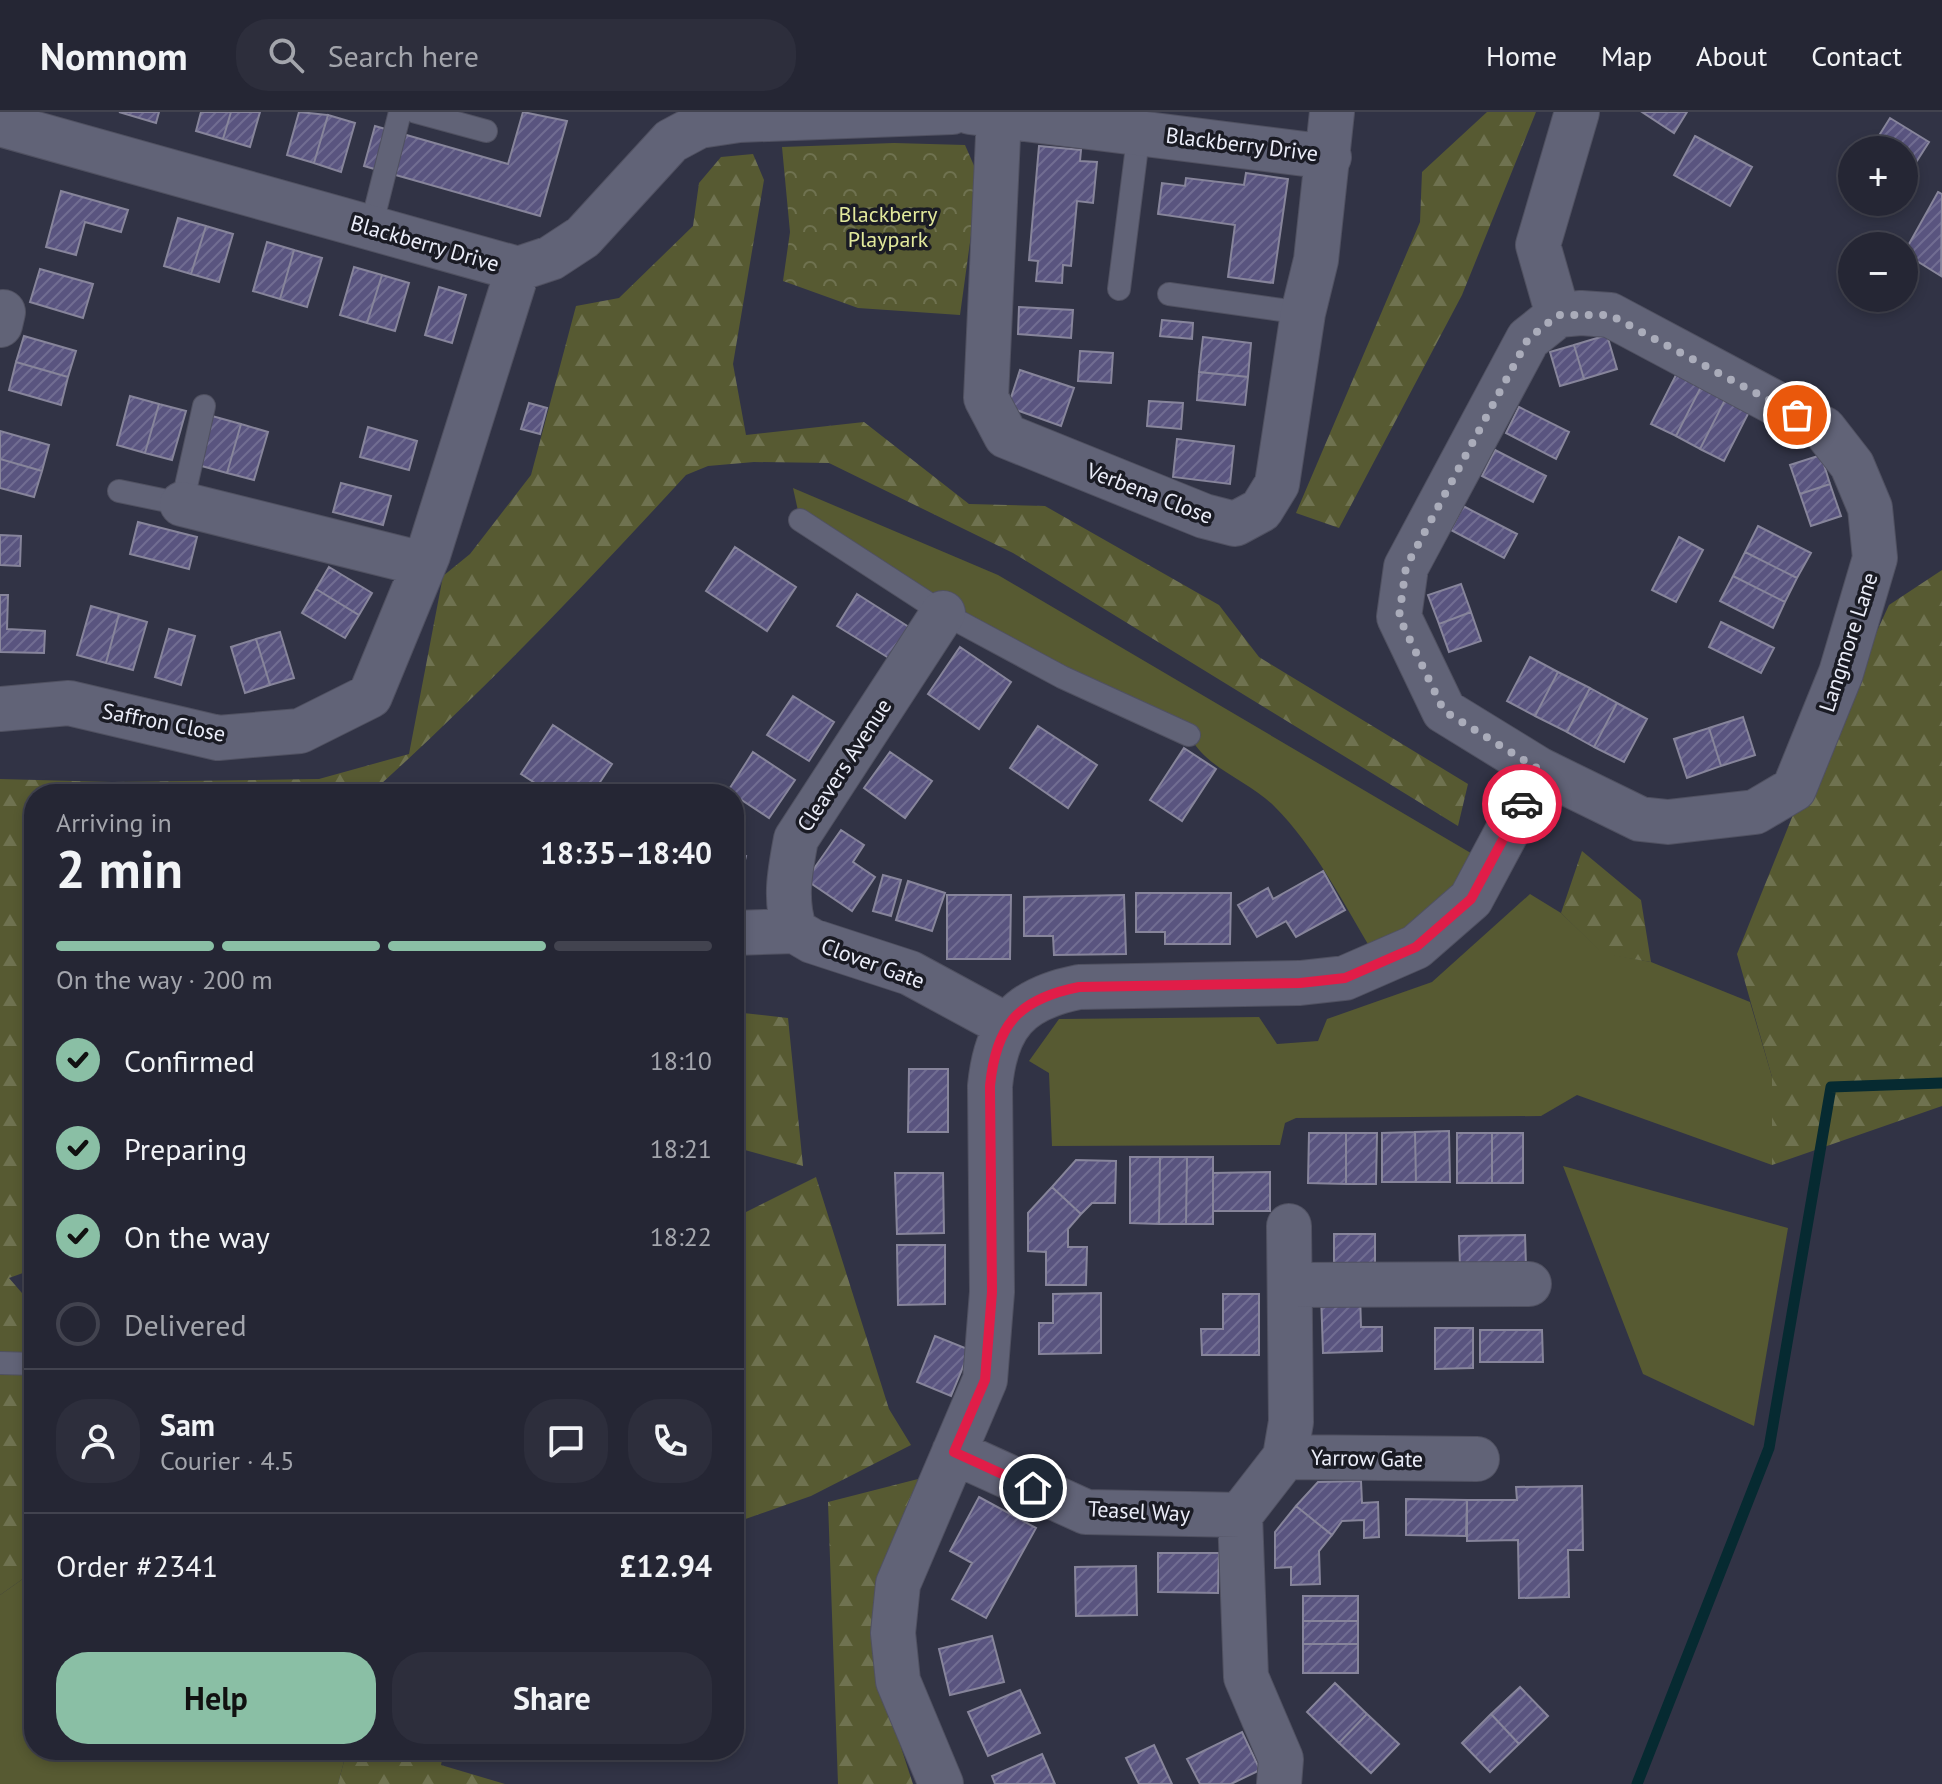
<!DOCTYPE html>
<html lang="en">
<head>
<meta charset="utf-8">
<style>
	:root { --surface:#252634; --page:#2d2e3c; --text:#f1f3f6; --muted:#a3a5ac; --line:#42434f; --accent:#8abfa5 }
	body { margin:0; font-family:"PT Sans",sans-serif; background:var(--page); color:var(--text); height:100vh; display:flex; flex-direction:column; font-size:30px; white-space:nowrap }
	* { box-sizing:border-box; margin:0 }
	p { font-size:26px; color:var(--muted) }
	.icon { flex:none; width:44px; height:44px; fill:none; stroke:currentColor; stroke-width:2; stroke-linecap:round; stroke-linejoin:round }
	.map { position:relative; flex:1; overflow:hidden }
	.side { position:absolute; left:24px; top:672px; width:720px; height:976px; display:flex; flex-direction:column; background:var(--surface); border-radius:32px; box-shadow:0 4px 12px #0003,0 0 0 2px var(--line) }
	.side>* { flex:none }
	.controls { position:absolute; left:1838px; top:24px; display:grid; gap:16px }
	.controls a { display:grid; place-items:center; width:80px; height:80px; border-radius:50%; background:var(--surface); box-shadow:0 4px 12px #0003,0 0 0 2px var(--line); font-size:40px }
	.pin { position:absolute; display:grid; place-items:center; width:68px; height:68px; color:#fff; margin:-34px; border:4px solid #fff; border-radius:50%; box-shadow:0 2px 8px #0007 }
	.courier { position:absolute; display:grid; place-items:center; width:80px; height:80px; margin:-40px; border:6px solid #e11d48; border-radius:50%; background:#fff; color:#222; box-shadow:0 2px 10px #0007 }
	.summary em { font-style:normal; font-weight:800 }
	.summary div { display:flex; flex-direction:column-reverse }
	.summary { display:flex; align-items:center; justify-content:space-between; height:136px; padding:0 32px }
	h1 { font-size:52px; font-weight:800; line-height:60px }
	.bar { display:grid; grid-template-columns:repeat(4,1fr); gap:12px 8px; align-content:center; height:96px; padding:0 32px }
	.bar i { height:10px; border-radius:6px; background:var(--line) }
	.bar .active { background:var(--accent) }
	.bar p { grid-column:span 4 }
	.line { display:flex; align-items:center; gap:20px; padding:0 32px; border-top:2px solid var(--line) }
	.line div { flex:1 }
	.round { display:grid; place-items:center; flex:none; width:84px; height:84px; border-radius:32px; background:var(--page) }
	ol { padding:0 32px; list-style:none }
	li { display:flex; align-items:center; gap:24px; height:88px }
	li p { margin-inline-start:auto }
	li .icon { padding:8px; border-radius:50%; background:var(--accent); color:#111; stroke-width:4 }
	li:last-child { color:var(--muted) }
	li i { width:44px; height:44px; border:4px solid var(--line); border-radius:50% }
	.cta { display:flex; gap:16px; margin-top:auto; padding:16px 32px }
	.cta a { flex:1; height:92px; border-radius:32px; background:var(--accent); color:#111; font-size:32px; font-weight:800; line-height:92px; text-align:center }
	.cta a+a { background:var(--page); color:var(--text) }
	header { display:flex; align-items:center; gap:48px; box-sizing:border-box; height:112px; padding:0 40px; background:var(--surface); border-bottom:2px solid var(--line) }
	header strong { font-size:38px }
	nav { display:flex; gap:44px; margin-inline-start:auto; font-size:28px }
	.search { width:560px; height:72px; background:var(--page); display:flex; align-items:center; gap:20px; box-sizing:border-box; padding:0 28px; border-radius:32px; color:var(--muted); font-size:30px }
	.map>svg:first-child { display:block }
	.grass { fill:#575a32 }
	.forest { fill:url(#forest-firs) }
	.park { fill:url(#park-crowns) }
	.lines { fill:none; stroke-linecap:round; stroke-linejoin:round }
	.stream { stroke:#062a31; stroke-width:11 }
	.building { fill:url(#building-hatch); stroke:#87859b; stroke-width:2 }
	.lane-casing { stroke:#505161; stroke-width:24 }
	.street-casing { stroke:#505161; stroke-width:46 }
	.lane { stroke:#616377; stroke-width:22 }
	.street { stroke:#616377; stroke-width:44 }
	.done { stroke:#aaacba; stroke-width:8; stroke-dasharray:0 14.4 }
	.route { stroke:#e11d48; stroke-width:10 }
	.labels { text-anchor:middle; stroke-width:7; stroke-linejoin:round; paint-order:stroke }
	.street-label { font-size:22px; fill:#ebedf9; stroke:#1a1b24 }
	.park-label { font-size:22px; fill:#e2e99c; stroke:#1a1b24 }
</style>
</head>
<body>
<header>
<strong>Nomnom</strong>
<div class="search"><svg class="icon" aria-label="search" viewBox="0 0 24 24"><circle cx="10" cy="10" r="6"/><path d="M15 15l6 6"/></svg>Search here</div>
<nav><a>Home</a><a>Map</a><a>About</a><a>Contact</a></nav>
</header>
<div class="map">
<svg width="1942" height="1672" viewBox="0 0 1942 1672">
	<defs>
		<pattern id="forest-firs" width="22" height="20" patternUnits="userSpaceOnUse" patternTransform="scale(2)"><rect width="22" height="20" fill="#575a32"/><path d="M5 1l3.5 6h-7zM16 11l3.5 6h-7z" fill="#6f7250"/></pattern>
		<pattern id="park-crowns" width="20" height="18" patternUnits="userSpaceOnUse" patternTransform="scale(2)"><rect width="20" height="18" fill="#575a32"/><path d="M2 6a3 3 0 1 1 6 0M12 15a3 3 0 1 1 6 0" fill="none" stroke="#6f7250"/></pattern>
		<pattern id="building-hatch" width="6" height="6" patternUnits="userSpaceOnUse" patternTransform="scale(2)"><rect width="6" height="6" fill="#59547f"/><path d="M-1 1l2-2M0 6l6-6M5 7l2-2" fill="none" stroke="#716d92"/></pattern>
	</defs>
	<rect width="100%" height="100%" fill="#313345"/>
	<!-- grass -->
	<path class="grass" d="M793,376L998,463L1481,747L1463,775L1374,842C1343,791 1316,736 1274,694C1248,668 1206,657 1189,623L943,501L800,408Z
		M1530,782L1561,801L1603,841L1651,850L1750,890L1772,965V1053L1577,983L1541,1004L1296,1006L1285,1011L1280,1033L1052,1034L1049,961L1029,949L1059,907L1259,905L1277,932L1318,929L1327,907L1432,870Z
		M1563,1054L1788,1116L1754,1314L1643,1262Z
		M34,1459V1638H347L338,1672H0V1483Z"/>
	<!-- forest -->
	<path class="forest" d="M1487,0H1536L1462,183L1339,416L1296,401L1420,110L1422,60Z
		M753,42L764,68L733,252L746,323L864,310L969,392L1045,394L1219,493L1259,545L1468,672L1458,714L1013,441L829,351L754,350L708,354L686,363C585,473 482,581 370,682H34V1157L9,1166L34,1195V1459L0,1483V667L112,670L319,667L409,642L443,464L470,442L531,363L576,194L619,186L693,114L699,71L721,45Z
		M1942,458V994L1772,1053V965L1737,842L1799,688L1889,493Z
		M1582,739L1641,788L1651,850L1603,842L1561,801Z
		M734,900L788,906L803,1054L734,1035Z
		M816,1065L889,1297L911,1333L811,1384L734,1411V1106Z
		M918,1367L884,1474L879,1568L913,1672H838L828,1390Z
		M347,1638H444L441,1653L505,1672H338Z"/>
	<!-- park -->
	<path class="park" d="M894,31L965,33L979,65L960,203L858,196L783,169L790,120L782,35Z"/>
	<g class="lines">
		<!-- stream -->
		<path class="stream" d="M1637,1672L1769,1336L1831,975L1942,971"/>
	</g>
	<!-- building -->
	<path class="building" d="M119,0H159L156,11Z
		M201,0H231L223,27L196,19Z
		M231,0H260L250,35L223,27Z
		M299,0L328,3L314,51L287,43Z
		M523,0L567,9L540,104L364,54L375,14L508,52Z
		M1642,0H1687L1674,21Z
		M328,3L355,11L341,60L314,51Z
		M1890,6L1929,30L1904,69V38H1870Z
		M1695,24L1752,55L1730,94L1674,63Z
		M1039,34L1081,38L1080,49L1097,50L1093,91L1077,89L1071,154L1063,153L1062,171L1036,169L1038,149L1029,148Z
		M1246,61L1288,67L1273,171L1228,165L1235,113L1158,102L1162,71L1185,74L1186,66L1244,73Z
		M61,79L128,98L121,120L85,110L76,143L46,135Z
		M1938,80L1942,82L1941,164L1904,141Z
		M178,106L206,114L191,162L164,154Z
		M206,114L233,122L219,170L191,162Z
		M267,130L294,138L280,187L253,179Z
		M294,138L322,146L307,195L280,187Z
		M354,155L382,163L367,211L340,203Z
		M40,157L93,172L83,206L30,190Z
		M382,163L409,171L395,219L367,211Z
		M439,175L466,183L452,231L425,223Z
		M1019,195L1073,198L1071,226L1018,222Z
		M1162,208L1193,211L1192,227L1160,224Z
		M1607,223L1617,257L1584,267L1574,233Z
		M24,224L76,239L68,265L16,250Z
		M1203,225L1251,231L1248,265L1199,260Z
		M1574,233L1584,267L1560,274L1550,240Z
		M1080,239L1113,241L1111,271L1078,269Z
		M16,250L68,265L61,293L9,278Z
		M1020,258L1074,276L1061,314L1008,295Z
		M1678,259L1703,271L1676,324L1651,312Z
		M1199,260L1248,265L1245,293L1197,288Z
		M1703,271L1727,284L1700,337L1676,324Z
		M130,284L159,292L145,341L117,333Z
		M1727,284L1751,296L1724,349L1700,337Z
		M1149,289L1183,291L1181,317L1147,314Z
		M529,291L547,296L540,322L521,317Z
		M159,292L186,299L172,348L145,341Z
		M1519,295L1569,320L1556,347L1506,321Z
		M212,304L241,312L227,361L198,353Z
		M241,312L268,320L254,368L227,361Z
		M368,315L417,329L409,358L360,345Z
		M0,319L49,333L42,359L0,347Z
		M1177,327L1234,334L1230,372L1173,365Z
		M1495,338L1546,364L1533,390L1482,364Z
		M1821,343L1830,372L1800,382L1790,353Z
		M0,347L42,359L34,385L0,376Z
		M341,371L391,384L383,413L333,400Z
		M1830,372L1841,404L1811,414L1800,382Z
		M1463,394L1517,422L1504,446L1451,418Z
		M138,410L197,425L189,457L130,442Z
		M1758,414L1811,441L1797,466L1745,440Z
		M0,423L21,424L20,454L0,453Z
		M1679,425L1703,438L1676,490L1652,478Z
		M735,435L796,475L767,519L706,479Z
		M1745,440L1797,466L1785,490L1733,464Z
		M329,455L372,481L359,503L316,477Z
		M1733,464L1785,490L1773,516L1720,489Z
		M1461,472L1471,500L1439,512L1428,483Z
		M316,477L359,503L345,526L302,501Z
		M857,482L912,517L892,548L837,514Z
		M0,483H8L7,517L45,519L44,541L0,540Z
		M91,494L119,502L106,551L77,543Z
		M1471,500L1481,529L1449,540L1439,512Z
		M119,502L147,510L133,558L106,551Z
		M1721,510L1774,536L1761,561L1709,535Z
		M169,517L195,524L181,573L155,565Z
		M280,520L294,566L270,573L256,527Z
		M256,527L270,573L245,581L231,535Z
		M960,535L1011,570L979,617L928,582Z
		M1530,545L1558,560L1535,604L1507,589Z
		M1558,560L1590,576L1567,620L1535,604Z
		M1590,576L1617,591L1594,635L1567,620Z
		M793,584L834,610L809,649L767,623Z
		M1617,591L1647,607L1624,650L1594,635Z
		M1743,605L1755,643L1721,654L1709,616Z
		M553,613L612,652L592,682H552L521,662Z
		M1038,614L1097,653L1068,696L1010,656Z
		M1709,616L1721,654L1687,666L1674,627Z
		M1184,636L1216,657L1182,709L1150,688Z
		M753,640L795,668L769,706L728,679Z
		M890,640L932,669L905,706L864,676Z
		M841,718L864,733L853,750L875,765L852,799L806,768Z
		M734,741L746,744L734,793Z
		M1323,759L1345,798L1296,825L1286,809L1257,825L1238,793L1268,776L1273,787Z
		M883,763L901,768L891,804L873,799Z
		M908,769L945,781L932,819L896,808Z
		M1136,781H1231L1230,832H1165V820H1136Z
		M947,783H1011L1010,847H947Z
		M1124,783L1126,842L1054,843L1053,824H1024V785Z
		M909,957H948V1020H908Z
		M1449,1019L1450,1070H1416L1415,1020Z
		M1415,1020L1416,1070H1382V1021Z
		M1309,1021H1346V1072L1308,1071Z
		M1346,1021H1377L1376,1072H1346Z
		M1457,1021H1492V1071H1457Z
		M1492,1021H1523V1071H1492Z
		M1130,1045H1160L1159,1112L1130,1111Z
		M1160,1045H1187L1186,1112H1159Z
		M1187,1045H1213V1112H1186Z
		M1076,1048L1116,1049L1115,1091H1092L1081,1102L1052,1075Z
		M1270,1060V1099H1213V1061Z
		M895,1061H943L944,1121L897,1122Z
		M1052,1075L1081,1102L1068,1117V1135H1087L1086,1173H1046V1140L1028,1139V1101Z
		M1334,1122H1375V1158L1334,1159Z
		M1525,1123L1526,1155L1460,1156L1459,1124Z
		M897,1133H945V1192L898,1193Z
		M1101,1181V1241L1039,1242V1211H1053V1182Z
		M1360,1181L1361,1215H1382V1239L1323,1241L1321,1182Z
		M1223,1182H1259V1243H1202L1201,1217H1223Z
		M1435,1216H1473V1256L1435,1257Z
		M1480,1218H1542L1543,1250H1480Z
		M935,1224L970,1238L951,1284L917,1270Z
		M1361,1369L1362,1391L1378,1390L1379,1425L1364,1426V1408L1342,1409L1332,1423L1296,1394L1318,1370Z
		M1582,1374L1583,1438H1568L1569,1485L1519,1486L1518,1428L1467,1429V1388H1517L1516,1375Z
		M979,1385L1036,1416L986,1506L952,1487L972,1451L950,1439Z
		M1406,1387L1467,1388L1466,1424L1406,1423Z
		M1296,1394L1332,1423L1319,1439L1320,1472L1291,1473V1455L1275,1456V1420Z
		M1158,1441H1219L1218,1481L1158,1480Z
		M1136,1454L1137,1503L1076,1504L1075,1455Z
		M1303,1484H1358V1509H1303Z
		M1303,1509H1358V1532H1303Z
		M992,1524L1004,1570L950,1583L939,1537Z
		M1303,1532H1358V1561H1303Z
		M1335,1571L1367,1602L1339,1631L1307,1600Z
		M1520,1575L1548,1604L1519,1632L1491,1602Z
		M1020,1578L1040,1621L988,1644L968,1600Z
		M1367,1602L1399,1632L1371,1661L1339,1631Z
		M1491,1602L1519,1632L1490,1660L1462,1631Z
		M1242,1620L1260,1658L1231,1672H1200L1187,1647Z
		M1154,1633L1172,1672H1139L1126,1646Z
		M1042,1642L1055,1672H995L992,1664Z"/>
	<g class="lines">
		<defs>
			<path id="lane" d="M416,0L486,19
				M371,115L400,0
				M1119,177L1139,19
				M1169,182L1303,201
				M119,379L182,392L204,294
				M800,408L943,501L1062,565L1189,623
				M0,1251L34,1252"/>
			<path id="street" d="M970,0L1329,45
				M999,3L986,286L1006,324L1204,404L1235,412L1261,398L1277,372L1303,201L1316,148L1332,0
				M0,12L518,157L551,146L583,125L671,29L699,14L739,8L952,0
				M1581,201L1610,203L1824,317L1852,353L1870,396L1875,446L1841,561L1794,677L1755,700L1668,710L1640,707L1540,658L1444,599L1399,505L1406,455L1528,227L1558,203Z
				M1558,203L1538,133L1577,0
				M0,213L3,200
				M182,392L423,452
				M0,597L69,591L218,626L300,619L370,584L428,443L518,157
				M795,819C784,788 790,759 796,727L943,501
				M734,821L795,819L812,829L910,861L1006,913
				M1290,1173L1529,1172
				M954,1340L1086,1400L1240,1403L1285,1345L1291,1310L1289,1114
				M1285,1345L1477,1347
				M1240,1403L1246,1565L1281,1647L1279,1672
				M941,1672L898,1569L893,1521L898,1472L985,1268L992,1180L990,974C996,913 1018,887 1079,875L1300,871L1345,866L1416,835L1471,787L1540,658"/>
		</defs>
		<!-- lane casing -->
		<use href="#lane" class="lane-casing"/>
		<!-- street casing -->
		<use href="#street" class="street-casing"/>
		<!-- lane -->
		<use href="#lane" class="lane"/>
		<!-- street -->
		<use href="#street" class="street"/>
	</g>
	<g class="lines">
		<!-- done -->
		<path class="done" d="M1522,692L1540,658L1444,599L1399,505L1406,455L1528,227L1558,203H1610L1797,303"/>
		<!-- route -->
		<path class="route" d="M1033,1376L954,1340L985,1268L992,1180L990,974C996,913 1018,887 1079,875L1300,871L1345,866L1416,835L1471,787L1522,692"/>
	</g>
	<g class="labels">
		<!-- street labels -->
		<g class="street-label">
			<text transform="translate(1242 32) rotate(7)" y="8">Blackberry Drive</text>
			<text transform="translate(425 131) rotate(16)" y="8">Blackberry Drive</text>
			<text transform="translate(1150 381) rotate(21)" y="8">Verbena Close</text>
			<text transform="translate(1848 530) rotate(-72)" y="8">Langmore Lane</text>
			<text transform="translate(164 610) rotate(11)" y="8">Saffron Close</text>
			<text transform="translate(844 653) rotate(-57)" y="8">Cleavers Avenue</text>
			<text transform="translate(873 851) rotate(20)" y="8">Clover Gate</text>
			<text transform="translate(1367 1346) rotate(1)" y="8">Yarrow Gate</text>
			<text transform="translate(1139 1399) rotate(3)" y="8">Teasel Way</text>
		</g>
		<!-- park labels -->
		<g class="park-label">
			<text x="888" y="110">Blackberry<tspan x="888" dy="25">Playpark</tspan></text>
		</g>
	</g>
</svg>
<div class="controls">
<a>+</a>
<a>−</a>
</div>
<div class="pin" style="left:1797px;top:303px;background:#ea580c"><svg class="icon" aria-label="bag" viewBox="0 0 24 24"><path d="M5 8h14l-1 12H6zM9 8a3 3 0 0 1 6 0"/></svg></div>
<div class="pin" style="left:1033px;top:1376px;background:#1f2937"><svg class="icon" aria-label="home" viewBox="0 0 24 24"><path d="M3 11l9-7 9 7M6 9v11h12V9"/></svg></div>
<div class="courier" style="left:1522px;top:692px"><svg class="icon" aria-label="car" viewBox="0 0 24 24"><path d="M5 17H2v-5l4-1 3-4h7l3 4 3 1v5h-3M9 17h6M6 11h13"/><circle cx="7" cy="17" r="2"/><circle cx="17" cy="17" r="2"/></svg></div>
<section class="side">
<div class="summary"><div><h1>2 min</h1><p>Arriving in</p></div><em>18:35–18:40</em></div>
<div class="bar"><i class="active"></i><i class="active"></i><i class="active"></i><i></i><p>On the way · 200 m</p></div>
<ol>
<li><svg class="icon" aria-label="check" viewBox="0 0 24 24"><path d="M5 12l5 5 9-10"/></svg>Confirmed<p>18:10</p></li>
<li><svg class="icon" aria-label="check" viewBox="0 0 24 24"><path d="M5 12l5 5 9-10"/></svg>Preparing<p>18:21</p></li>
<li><svg class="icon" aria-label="check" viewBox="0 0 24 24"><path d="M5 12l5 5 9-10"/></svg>On the way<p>18:22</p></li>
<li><i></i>Delivered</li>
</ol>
<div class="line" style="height:144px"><a class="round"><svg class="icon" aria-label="person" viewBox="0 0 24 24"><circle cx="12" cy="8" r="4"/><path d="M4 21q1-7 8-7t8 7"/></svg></a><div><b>Sam</b><p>Courier · 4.5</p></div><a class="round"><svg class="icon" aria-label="chat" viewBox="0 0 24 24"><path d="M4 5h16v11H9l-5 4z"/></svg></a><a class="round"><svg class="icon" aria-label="phone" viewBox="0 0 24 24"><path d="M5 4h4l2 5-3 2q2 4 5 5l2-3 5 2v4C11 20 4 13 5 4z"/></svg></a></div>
<div class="line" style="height:104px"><div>Order #2341</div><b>£12.94</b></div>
<div class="cta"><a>Help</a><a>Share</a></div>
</section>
</div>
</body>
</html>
